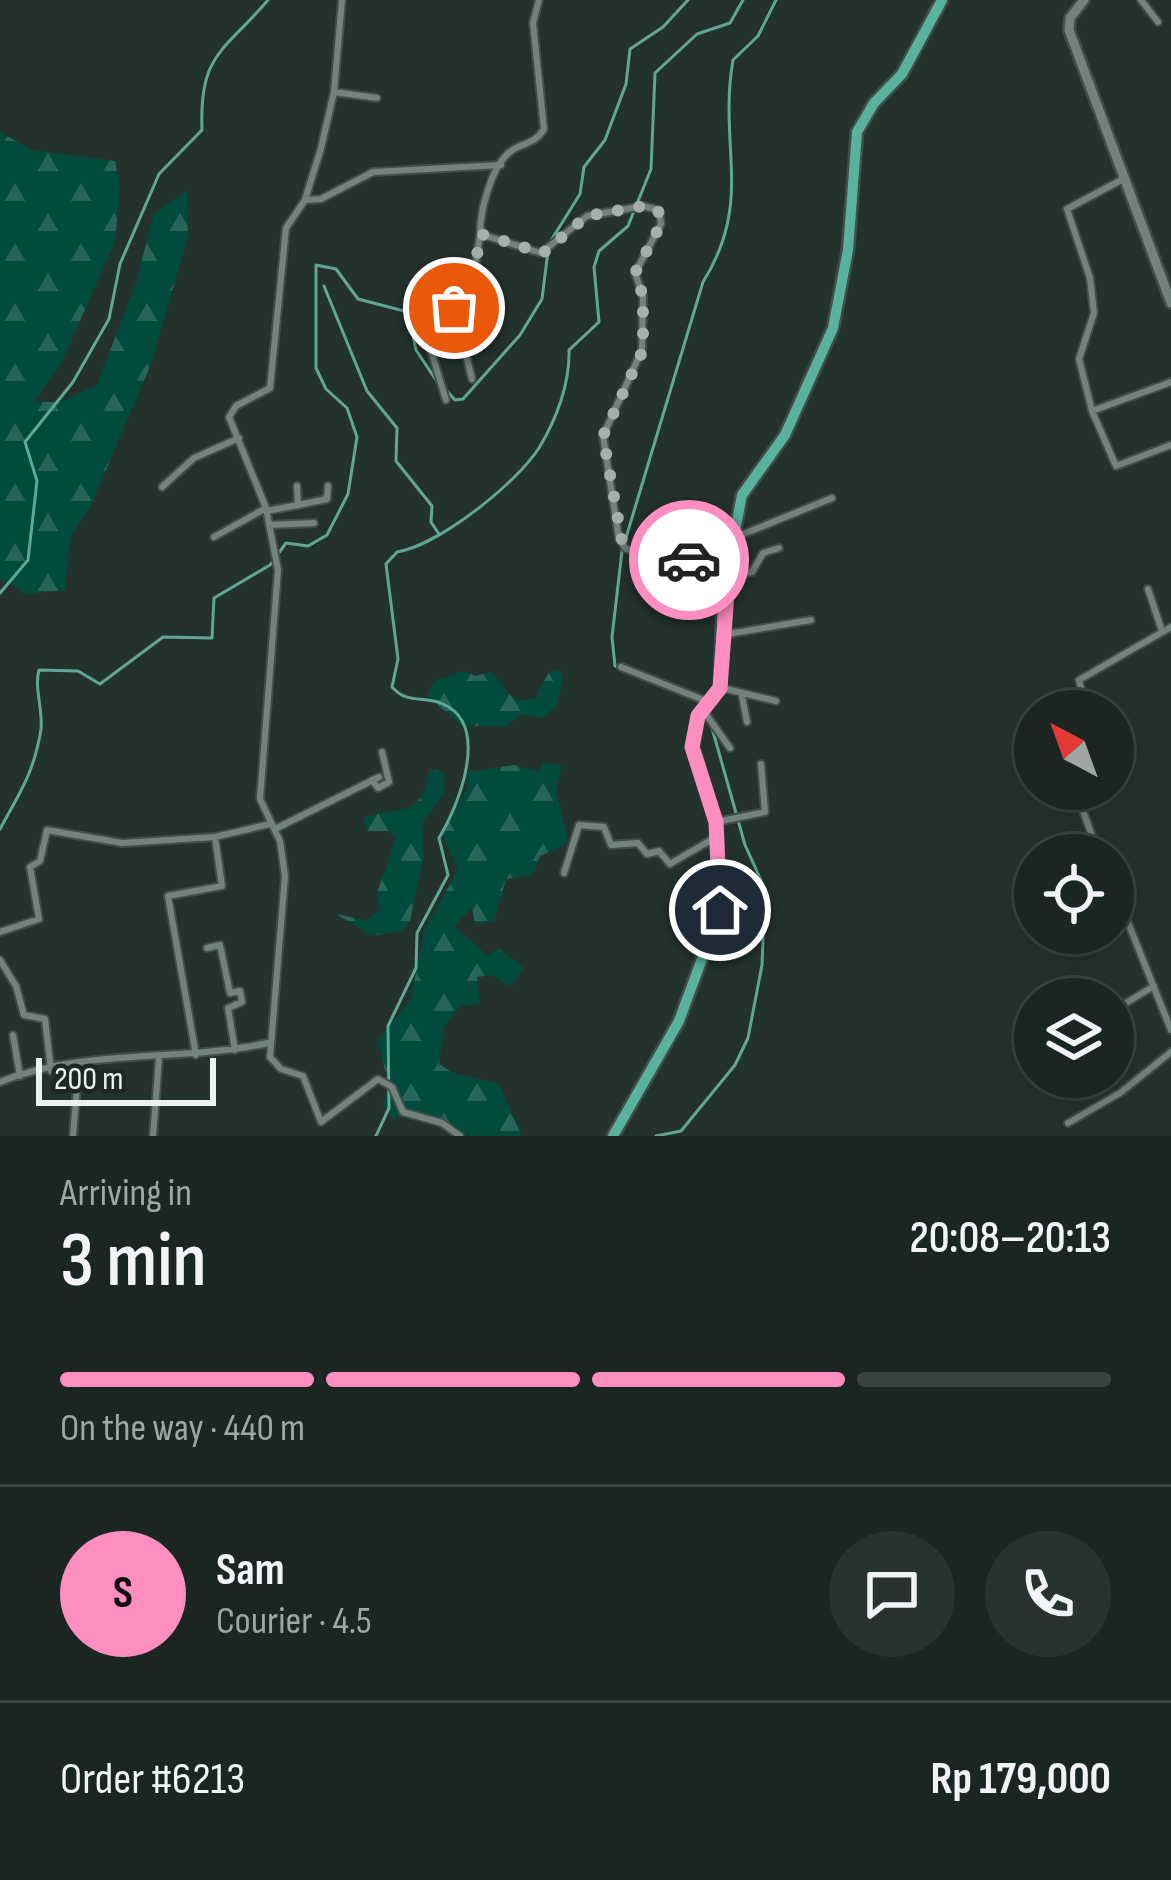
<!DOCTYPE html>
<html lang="en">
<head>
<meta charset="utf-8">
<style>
	:root { --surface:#1b2622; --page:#28322f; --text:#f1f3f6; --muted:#a0a5a5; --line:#394340; --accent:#fd8ebf }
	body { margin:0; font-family:"Sofia Sans Condensed",sans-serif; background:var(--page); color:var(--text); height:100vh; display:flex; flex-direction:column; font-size:45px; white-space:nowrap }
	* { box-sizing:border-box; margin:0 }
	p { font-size:39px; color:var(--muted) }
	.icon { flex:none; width:66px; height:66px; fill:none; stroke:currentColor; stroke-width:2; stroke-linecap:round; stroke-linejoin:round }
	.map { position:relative; height:1136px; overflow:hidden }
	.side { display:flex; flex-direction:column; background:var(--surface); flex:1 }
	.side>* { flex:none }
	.needle { width:78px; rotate:319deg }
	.tools { position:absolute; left:1014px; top:690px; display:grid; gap:24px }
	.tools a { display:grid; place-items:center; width:120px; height:120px; border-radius:50%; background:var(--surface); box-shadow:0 6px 30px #0003,0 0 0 3px var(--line); font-size:60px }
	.scale { position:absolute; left:36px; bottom:30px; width:180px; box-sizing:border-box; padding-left:12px; border:6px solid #ebf3f0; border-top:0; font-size:33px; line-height:42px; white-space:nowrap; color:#ebf3f0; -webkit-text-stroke:9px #1b2824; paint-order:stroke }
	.pin { position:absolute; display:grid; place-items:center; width:102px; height:102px; color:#fff; margin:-51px; border:6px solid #fff; border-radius:50%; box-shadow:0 3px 12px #0007 }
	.courier { position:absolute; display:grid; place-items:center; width:120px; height:120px; margin:-60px; border:9px solid #fd8ebf; border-radius:50%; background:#fff; color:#222; box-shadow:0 3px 15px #0007 }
	.headline em { font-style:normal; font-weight:600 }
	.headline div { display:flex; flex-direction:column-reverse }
	.headline { display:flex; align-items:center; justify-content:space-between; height:204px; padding:0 60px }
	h1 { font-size:78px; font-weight:600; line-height:90px }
	.bar { display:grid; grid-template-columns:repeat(4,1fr); gap:18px 12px; align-content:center; height:144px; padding:0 60px }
	.bar i { height:15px; border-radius:9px; background:var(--line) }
	.bar .on { background:var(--accent) }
	.bar p { grid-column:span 4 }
	.line { display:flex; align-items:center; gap:30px; padding:0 60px; border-top:3px solid var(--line) }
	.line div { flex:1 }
	.round { display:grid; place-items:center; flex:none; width:126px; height:126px; border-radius:63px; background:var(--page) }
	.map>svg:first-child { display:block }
	.forest { fill:url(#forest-firs) }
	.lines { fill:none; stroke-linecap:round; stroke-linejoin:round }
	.stream { stroke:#62a796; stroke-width:3 }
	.street-casing { stroke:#424d4a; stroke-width:10 }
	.secondary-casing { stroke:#424d4a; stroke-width:14 }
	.primary-casing { stroke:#424d4a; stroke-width:15 }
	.street { stroke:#72827c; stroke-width:6 }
	.secondary { stroke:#72827c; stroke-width:9 }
	.primary { stroke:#59b39c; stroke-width:10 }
	.done { stroke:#a5afac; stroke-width:12; stroke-dasharray:0 21.6 }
	.route { stroke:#fd8ebf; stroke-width:15 }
</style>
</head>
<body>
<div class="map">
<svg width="1171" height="1136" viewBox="0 0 1171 1136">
	<defs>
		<pattern id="forest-firs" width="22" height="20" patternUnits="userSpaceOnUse" patternTransform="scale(3)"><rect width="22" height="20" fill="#014b3c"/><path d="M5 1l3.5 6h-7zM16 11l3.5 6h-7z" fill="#266558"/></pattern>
	</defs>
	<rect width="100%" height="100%" fill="#24322d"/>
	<!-- forest -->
	<path class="forest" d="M0,132L32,150L115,161L120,186L115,242L60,366L33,402H60L97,385L137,280L153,215L187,190L188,236L151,364L91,505L70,538L65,590L26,594L0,578Z
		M560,670L564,678L555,709L541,718L521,714L507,726H463L427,696L433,682L463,671L476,676L490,672C506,683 507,708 535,698L549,672Z
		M544,762L562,766L556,791L569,843L540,856L533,875L506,879L494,921L475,924L472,908L454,926L488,956L498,948L524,968L510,987L491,975L477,977L480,1004L460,1006L444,1027L439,1064L453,1073L499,1084L522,1136H470L425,1115L393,1118L383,1105L389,1088L378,1040L411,998L424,931L458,870L441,831L467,790V772L514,765L538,772Z
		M429,769L444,772V794L422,823L424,855L410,921L403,930L373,936L336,914L365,920L379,911L378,890L396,838L390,831H366L363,818C398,806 424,819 429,769Z"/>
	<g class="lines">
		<!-- stream -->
		<path class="stream" d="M550,242L580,194L584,167L605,140L626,84L630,49L663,27L688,0
			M324,286L367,391L397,428L396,461L432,506L431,522L439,534
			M445,389L455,400L463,399L520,335L542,299L548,251
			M0,593L28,560L37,481L25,442L73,382L109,319L120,264L159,174L202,130C199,53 224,52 268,0
			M629,674L615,666L612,637L622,551L703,282C754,201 718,146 733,60L758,36L776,0
			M0,829C20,792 34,773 41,729C43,709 34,688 39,670L78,671L100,684L163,637L212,638L214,598L270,565L286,543L308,546L327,535L348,494L357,437L347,408L326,389L316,368V265L336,269L358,299L408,312L416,350L438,383
			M376,1136L389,1108L388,1026L416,968L417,933L448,875L439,838C459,805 491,725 443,704C423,695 408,705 392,687L398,659L386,564L397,552C437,546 515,485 539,448C556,420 570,384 569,350L599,322L594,267L599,251L628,226L651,169L655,73L697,34L730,23L743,0
			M656,1136L681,1131L735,1065L748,1038L762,965L765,889L745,845L712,728"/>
		<defs>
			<path id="street" d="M342,0L334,92L321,148L305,200L286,228L270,388L236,406L229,417L266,508L278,570L260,799L280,841L285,876L270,1057L281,1069L303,1076L321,1122L378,1079L392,1087L403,1112L442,1123L460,1136
				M539,0L533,23L544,129C535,144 524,142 511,151C491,166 480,211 480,234L541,253L587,216L643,206L659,210L661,224L635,273L643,296L642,350L603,436L619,539L626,549L725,565
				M1141,0L1158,22
				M334,92L377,98
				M305,200L321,199L373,172L501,165
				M472,379L459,327L467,322L480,235
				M1171,382L1092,411L1116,466L1171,445
				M446,400L422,321L467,304
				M1092,411L1079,359L1094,313L1090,278L1067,209L1125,178
				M162,487L194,458L239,438
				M298,505L327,499L328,486
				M266,511L298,505L297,486
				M269,525L314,523
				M214,537L266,508
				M736,537L832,498
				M727,576L752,572L763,553L779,548
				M1148,589L1162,631
				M722,635L811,620
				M621,667L706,701
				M722,688L776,701
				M742,696L747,722
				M703,710L730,748
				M1087,711L1079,680L1171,627
				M372,780L378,788L389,782L382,752
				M1075,789L1099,855
				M716,822L765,812L761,764
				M275,829L379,777
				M564,873L579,825L604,827L611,845L638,843L647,854L659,851L670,864L716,837
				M1113,885L1171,1030
				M0,932L39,919L30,867L40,861L47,830L122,843L215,837L270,824
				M207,948L220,945L230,993L240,991L242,1002L228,1008L235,1050
				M0,960L16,986L24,1015L45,1019L51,1071
				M1113,1011L1154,986
				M13,1035L20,1076
				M196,1055L168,896L222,886L215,837
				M0,1082C84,1048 180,1062 268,1043
				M1068,1123L1120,1093L1171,1052
				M73,1136L79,1062
				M153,1136L159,1059"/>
			<path id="secondary" d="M1084,0L1070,18L1069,30L1171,303"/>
			<path id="primary" d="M613,1136L679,1021L720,910L716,822L693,747L698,716L720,688L723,591L742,495L785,435L833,328L848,250L857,132L874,103L902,74L942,0"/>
		</defs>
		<!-- street casing -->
		<use href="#street" class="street-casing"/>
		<!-- secondary casing -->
		<use href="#secondary" class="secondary-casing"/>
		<!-- primary casing -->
		<use href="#primary" class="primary-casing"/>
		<!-- street -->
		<use href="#street" class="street"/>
		<!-- secondary -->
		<use href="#secondary" class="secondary"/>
		<!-- primary -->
		<use href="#primary" class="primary"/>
	</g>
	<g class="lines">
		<!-- done -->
		<path class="done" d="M454,308L468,301L481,234L543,253L587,216L644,206L658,210L661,224L635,273L643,296V350L603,436L623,546L689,560"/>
		<!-- route -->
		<path class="route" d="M689,560L729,566L720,688L698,716L692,747L716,822L720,910"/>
	</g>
</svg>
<div class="tools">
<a><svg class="needle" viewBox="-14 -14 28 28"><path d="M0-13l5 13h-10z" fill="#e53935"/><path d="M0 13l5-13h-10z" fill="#a0a5a5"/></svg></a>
<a><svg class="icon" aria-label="locate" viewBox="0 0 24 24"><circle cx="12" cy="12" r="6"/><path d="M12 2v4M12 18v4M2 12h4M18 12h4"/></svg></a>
<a><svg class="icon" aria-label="layers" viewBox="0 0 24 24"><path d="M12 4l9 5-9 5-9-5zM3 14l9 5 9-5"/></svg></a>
</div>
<div class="scale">200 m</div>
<div class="pin" style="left:454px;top:308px;background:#ea580c"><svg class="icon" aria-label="bag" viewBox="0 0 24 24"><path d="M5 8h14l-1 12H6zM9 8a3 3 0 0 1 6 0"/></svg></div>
<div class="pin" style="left:720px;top:910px;background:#1f2937"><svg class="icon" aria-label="home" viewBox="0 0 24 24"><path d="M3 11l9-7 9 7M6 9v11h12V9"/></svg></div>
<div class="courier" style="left:689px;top:560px"><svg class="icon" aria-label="car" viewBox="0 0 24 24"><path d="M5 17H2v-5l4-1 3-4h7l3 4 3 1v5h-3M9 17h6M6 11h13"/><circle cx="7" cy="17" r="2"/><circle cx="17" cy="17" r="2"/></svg></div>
</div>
<section class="side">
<div class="headline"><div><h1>3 min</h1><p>Arriving in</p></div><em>20:08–20:13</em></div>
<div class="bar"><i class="on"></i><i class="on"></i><i class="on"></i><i></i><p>On the way · 440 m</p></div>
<div class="line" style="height:216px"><b class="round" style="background:var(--accent);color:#111">S</b><div><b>Sam</b><p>Courier · 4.5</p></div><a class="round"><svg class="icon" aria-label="chat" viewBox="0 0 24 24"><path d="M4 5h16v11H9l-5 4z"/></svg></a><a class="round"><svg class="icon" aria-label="phone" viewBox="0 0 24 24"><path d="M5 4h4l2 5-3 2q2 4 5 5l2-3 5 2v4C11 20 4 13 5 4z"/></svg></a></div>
<div class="line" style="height:156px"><div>Order #6213</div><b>Rp 179,000</b></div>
</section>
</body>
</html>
